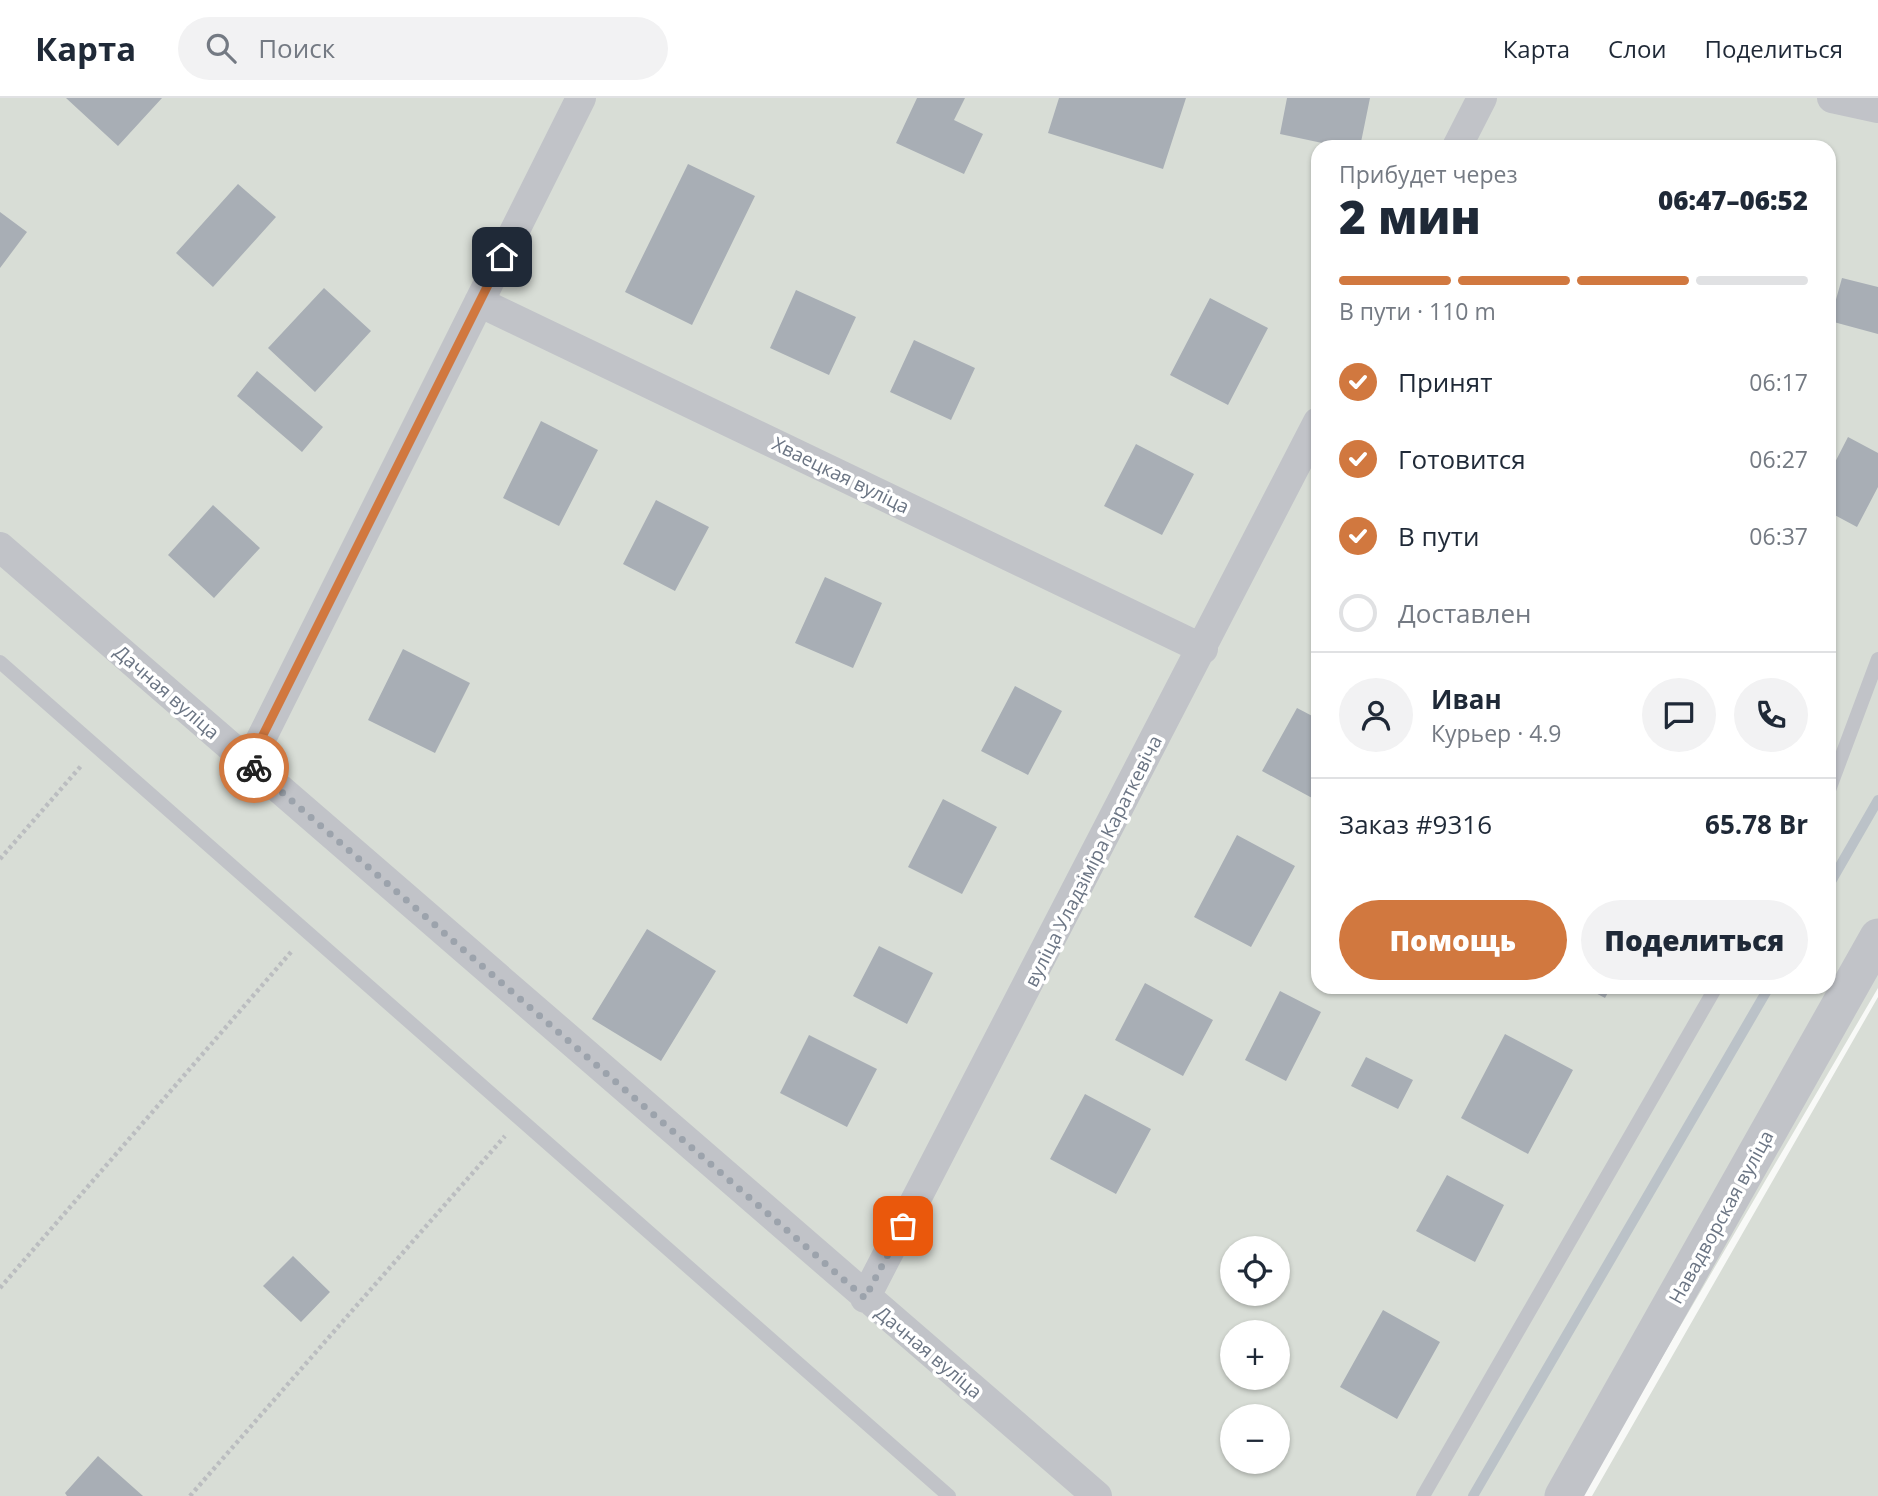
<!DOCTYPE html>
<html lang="ru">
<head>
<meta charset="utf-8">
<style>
	:root { --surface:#fff; --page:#f2f2f3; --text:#1f2937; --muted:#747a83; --line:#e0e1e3; --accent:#d1783f }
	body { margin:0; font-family:"Open Sans",sans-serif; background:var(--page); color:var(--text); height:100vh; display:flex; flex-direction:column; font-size:26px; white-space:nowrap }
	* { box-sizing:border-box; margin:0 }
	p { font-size:23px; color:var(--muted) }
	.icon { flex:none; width:38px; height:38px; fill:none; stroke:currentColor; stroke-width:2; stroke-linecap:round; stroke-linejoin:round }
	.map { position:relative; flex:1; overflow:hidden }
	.panel { position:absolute; left:1311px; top:42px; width:525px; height:854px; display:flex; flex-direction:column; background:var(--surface); border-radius:21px; box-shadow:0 2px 5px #0004 }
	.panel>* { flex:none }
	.buttons { position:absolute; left:1220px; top:1138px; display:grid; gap:14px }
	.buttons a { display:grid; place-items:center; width:70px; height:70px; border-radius:50%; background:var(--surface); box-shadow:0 2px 5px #0004; font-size:35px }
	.pin { position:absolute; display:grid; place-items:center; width:60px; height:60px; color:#fff; margin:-30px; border-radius:14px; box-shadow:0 4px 10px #0006 }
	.courier { position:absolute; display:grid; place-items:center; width:70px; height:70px; margin:-35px; border:5px solid #d1783f; border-radius:50%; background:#fff; color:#222; box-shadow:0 2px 9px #0007 }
	.headline em { font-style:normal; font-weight:800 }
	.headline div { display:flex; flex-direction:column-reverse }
	.headline { display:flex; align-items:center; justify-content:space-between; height:119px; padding:0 28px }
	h1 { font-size:46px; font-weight:800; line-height:52px }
	.bar { display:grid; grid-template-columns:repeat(4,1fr); gap:10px 7px; align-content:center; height:84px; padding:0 28px }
	.bar i { height:9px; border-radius:5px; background:var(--line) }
	.bar .active { background:var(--accent) }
	.bar p { grid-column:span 4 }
	.line { display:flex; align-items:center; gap:18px; padding:0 28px; border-top:2px solid var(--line) }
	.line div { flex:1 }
	.round { display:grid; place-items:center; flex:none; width:74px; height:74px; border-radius:37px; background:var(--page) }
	ol { padding:0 28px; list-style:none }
	li { display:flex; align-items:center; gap:21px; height:77px }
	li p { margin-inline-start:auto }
	li .icon { padding:7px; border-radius:50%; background:var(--accent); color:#fff; stroke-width:4 }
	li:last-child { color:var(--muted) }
	li i { width:38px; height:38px; border:4px solid var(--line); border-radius:50% }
	.primary-button { display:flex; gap:14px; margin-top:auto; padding:14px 28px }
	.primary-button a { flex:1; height:80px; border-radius:42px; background:var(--accent); color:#fff; font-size:28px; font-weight:800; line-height:80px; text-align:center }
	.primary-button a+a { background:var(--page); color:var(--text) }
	header { display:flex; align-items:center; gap:42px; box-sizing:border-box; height:98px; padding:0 35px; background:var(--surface); border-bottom:2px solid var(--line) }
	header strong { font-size:33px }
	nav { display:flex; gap:38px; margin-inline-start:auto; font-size:24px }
	.search { width:490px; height:63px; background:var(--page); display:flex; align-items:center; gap:18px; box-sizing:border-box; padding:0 24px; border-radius:38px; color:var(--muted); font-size:26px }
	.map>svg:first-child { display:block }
	.green { fill:#d8ddd6; fill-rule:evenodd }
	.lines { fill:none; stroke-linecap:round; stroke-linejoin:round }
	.stream { stroke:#bbc2c8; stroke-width:10 }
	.building { fill:#a8aeb5 }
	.path { stroke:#bbbdc0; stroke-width:4.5; stroke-dasharray:3.5 3.5; stroke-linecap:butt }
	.service { stroke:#c1c3c8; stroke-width:14 }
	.minor { stroke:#c1c3c8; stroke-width:30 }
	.tertiary { stroke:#c1c3c8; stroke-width:37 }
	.done { stroke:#9ca3ac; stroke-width:7; stroke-dasharray:0 12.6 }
	.route { stroke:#d1783f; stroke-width:9 }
	.labels { text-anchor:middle; stroke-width:7; stroke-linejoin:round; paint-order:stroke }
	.street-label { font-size:19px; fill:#6b7584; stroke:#fff }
</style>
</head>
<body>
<header>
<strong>Карта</strong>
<div class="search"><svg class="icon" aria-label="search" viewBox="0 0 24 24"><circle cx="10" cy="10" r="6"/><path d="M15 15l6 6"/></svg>Поиск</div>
<nav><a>Карта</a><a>Слои</a><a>Поделиться</a></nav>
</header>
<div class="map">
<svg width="1878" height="1398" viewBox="0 0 1878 1398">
	<rect width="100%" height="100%" fill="#f8f9f7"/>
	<!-- green -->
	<path class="green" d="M0,0H1878V890L1581,1398H0ZM1318,49H1829V889H1318ZM1232,1150H1278V1195H1232ZM1232,1234H1278V1279H1232ZM1232,1318H1278V1363H1232Z
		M1878,899V1398H1592Z"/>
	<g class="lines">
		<!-- stream -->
		<path class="stream" d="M1829,787L1878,702
			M1473,1398L1769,889"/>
	</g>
	<!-- building -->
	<path class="building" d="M66,0H162L118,48Z
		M917,0H965L954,22L983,36L964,76L896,45Z
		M1059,0H1186L1163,71L1048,35Z
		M1287,0H1370L1360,49H1341L1280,36Z
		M688,66L755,98L692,227L625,194Z
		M238,86L276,119L213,189L176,155Z
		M0,114L27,134L0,170Z
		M1842,180L1878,189V236L1830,223Z
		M324,190L371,233L315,294L268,250Z
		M796,192L856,219L829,277L770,250Z
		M1210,200L1268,230L1228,307L1170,277Z
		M914,242L975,270L951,322L890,294Z
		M257,273L323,329L302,354L237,298Z
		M541,323L598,352L559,428L503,400Z
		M1848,339L1878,355V389L1857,429L1829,414V376Z
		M1136,346L1194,376L1162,437L1104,408Z
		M656,402L709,429L675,493L623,466Z
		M213,407L260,450L214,500L168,457Z
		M825,479L882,505L853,570L795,545Z
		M403,551L470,585L435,655L368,622Z
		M1015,588L1062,613L1028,677L981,653Z
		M1297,610L1318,621V694L1314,701L1262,673Z
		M943,701L997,729L962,796L908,769Z
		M1237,737L1295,768L1251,849L1194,819Z
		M647,831L716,873L661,963L592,921Z
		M879,848L933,875L907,926L853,898Z
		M1145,885L1213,922L1183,978L1115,942Z
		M1584,889H1611L1605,900Z
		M1280,893L1321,914L1286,983L1245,962Z
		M1505,936L1573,972L1528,1056L1461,1020Z
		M809,937L877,971L847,1029L780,995Z
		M1366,959L1413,982L1398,1011L1351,988Z
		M1085,996L1151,1031L1116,1096L1050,1061Z
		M1447,1077L1504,1107L1475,1164L1416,1133Z
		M293,1158L330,1194L301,1224L263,1188Z
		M1383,1212L1440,1244L1397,1321L1340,1289Z
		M98,1358L143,1398H67L65,1395Z"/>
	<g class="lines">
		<!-- path -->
		<path class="path" d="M0,761L81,668
			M0,1190L291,854
			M190,1398L505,1038"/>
		<!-- service -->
		<path class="service" d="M0,564L949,1398
			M1829,692L1878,561
			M1423,1398L1716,889"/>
		<!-- minor -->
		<path class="minor" d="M1832,0L1878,10
			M1457,49L1482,0
			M479,204L1203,551
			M0,449L1097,1398
			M249,665L581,0
			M865,1200L1318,324"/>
		<!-- tertiary -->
		<path class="tertiary" d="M1563,1398L1878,839"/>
	</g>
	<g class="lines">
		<!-- done -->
		<path class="done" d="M254,670L865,1200L903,1128"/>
		<!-- route -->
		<path class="route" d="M254,670L249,665L502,159"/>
	</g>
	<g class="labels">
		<!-- street labels -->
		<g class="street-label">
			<text transform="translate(841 377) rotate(26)" y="7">Хваецкая вуліца</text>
			<text transform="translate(167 594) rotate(41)" y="7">Дачная вуліца</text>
			<text transform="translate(1093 763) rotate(-63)" y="7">вуліца Уладзіміра Караткевіча</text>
			<text transform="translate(1721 1119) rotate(-61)" y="7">Навадворская вуліца</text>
			<text transform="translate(929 1254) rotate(40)" y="7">Дачная вуліца</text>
		</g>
	</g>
</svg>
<div class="buttons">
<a><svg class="icon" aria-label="locate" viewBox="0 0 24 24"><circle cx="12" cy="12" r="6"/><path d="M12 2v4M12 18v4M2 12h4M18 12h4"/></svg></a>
<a>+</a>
<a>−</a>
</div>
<div class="pin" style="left:903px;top:1128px;background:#ea580c"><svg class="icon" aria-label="bag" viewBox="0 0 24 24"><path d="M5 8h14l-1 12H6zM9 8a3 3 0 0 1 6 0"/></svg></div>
<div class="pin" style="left:502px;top:159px;background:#1f2937"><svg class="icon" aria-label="home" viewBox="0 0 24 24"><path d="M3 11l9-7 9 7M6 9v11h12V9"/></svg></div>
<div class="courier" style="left:254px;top:670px"><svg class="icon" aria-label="bike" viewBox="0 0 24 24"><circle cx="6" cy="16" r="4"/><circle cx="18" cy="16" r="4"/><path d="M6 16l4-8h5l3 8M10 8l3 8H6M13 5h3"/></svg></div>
<section class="panel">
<div class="headline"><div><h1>2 мин</h1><p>Прибудет через</p></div><em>06:47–06:52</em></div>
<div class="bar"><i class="active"></i><i class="active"></i><i class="active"></i><i></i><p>В пути · 110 m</p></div>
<ol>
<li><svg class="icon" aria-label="check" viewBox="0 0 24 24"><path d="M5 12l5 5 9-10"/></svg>Принят<p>06:17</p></li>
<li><svg class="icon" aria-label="check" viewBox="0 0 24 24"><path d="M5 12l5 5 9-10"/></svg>Готовится<p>06:27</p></li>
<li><svg class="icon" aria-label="check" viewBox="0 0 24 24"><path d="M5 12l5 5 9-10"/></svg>В пути<p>06:37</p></li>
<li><i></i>Доставлен</li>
</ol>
<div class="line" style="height:126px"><a class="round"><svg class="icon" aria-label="person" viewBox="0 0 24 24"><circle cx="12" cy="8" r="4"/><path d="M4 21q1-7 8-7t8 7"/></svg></a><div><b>Иван</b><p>Курьер · 4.9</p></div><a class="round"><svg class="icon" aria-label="chat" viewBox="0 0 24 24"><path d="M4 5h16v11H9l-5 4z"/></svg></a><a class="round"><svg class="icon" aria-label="phone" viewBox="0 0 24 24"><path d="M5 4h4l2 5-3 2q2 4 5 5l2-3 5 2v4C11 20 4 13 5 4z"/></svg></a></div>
<div class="line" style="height:91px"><div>Заказ #9316</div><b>65.78 Br</b></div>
<div class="primary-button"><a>Помощь</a><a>Поделиться</a></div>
</section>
</div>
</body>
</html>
